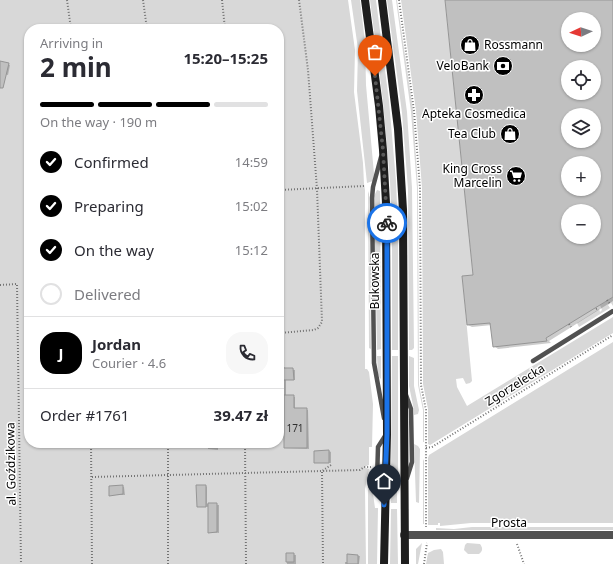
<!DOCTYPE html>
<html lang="en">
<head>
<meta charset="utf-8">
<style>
	:root { --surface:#fff; --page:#f7f7f7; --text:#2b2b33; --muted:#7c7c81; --line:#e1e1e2; --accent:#000 }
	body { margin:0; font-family:"Noto Sans",sans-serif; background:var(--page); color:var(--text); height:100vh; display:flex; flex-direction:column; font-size:15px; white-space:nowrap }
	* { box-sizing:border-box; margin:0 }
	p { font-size:13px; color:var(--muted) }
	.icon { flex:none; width:22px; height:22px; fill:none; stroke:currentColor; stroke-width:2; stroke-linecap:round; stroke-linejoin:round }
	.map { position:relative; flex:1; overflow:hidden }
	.details { position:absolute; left:24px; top:24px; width:260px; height:424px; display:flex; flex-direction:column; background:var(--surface); border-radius:16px; box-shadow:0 1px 3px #0004 }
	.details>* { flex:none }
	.needle { width:26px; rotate:266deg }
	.controls { position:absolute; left:561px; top:12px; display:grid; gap:8px }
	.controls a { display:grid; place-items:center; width:40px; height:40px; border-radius:50%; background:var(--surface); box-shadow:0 1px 3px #0004; font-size:20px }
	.pin { position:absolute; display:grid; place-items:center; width:34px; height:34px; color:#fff; margin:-41px -17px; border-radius:50% 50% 50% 0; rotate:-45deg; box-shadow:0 0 4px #0007 }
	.pin .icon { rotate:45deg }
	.courier { position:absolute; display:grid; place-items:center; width:40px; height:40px; margin:-20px; border:3px solid #1a73e8; border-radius:50%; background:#fff; color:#222; box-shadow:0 1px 5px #0007 }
	.headline em { font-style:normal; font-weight:700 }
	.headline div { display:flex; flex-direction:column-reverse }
	.headline { display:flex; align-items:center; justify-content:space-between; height:68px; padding:0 16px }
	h1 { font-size:26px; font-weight:700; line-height:30px }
	.bar { display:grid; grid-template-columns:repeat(4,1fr); gap:6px 4px; align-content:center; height:48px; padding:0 16px }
	.bar i { height:5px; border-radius:3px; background:var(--line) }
	.bar .on { background:var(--accent) }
	.bar p { grid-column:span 4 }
	.line { display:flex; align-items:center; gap:10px; padding:0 16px; border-top:1px solid var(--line) }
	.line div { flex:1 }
	.round { display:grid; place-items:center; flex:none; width:42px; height:42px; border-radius:16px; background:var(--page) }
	ol { padding:0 16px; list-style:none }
	li { display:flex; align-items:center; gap:12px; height:44px }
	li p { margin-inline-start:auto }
	li .icon { padding:4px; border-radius:50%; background:var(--accent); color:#fff; stroke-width:4 }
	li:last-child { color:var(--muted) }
	li i { width:22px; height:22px; border:2px solid var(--line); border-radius:50% }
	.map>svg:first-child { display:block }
	.green { fill:#d8d8d8; fill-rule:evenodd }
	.shadow { fill:#0003; fill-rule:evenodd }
	.building { fill:#c0c0c0; stroke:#959595; fill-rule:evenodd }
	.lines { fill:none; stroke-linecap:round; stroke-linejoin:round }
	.path { stroke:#737373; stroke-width:2; stroke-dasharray:1 2; stroke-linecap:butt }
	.service { stroke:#515151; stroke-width:4.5 }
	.minor { stroke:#515151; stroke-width:8 }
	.secondary { stroke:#1e1e1e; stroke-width:8 }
	.done { stroke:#595959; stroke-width:4; stroke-dasharray:0 7.2 }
	.route { stroke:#1a73e8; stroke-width:5 }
	.labels { text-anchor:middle; stroke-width:3; stroke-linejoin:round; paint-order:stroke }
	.number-label { font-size:10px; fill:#303030 }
	.poi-label { font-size:12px; fill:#000; stroke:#fff; text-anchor:end }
	.street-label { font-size:12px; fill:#000; stroke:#fff }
</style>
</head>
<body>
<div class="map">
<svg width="613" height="564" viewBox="0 0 613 564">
	<rect width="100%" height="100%" fill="#fff"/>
	<!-- green -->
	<path class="green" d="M0,0H348L355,50L354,92L363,163L364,184L365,190V369H367L369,372L373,404L372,447H369V465L364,467L369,469L365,489L366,564H0ZM29,29H279V443H29Z
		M351,0H360L365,42L366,85L374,174L373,181L367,183L357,91L358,49Z
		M370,0H376L389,101L396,181L398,228V350H392V228L390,181L383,101Z
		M387,0H392L407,112L412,188L414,348L412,350H409L408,189L402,113Z
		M396,0H397L413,111L418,188L419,385L424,410V442H423V410L418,385L417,188L411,112Z
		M401,0H445L473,275L462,276L472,381L470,383L466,384L463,378L456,379L457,387L467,406L613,317V333L430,445L428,444V409L423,384L422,188L416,111Z
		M377,190L380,191L381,349L377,350L374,196Z
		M368,191L369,194L371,349L369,348Z
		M613,297V306L611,303L608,305L610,308L579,327L577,323L599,309L600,312L602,310L600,305Z
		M613,342V523H471L440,526V523H438V525H428V458L429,455Z
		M377,356H381V378L380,379L378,374Z
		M392,356H398V476H391Z
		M409,356L414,358V386L419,410L418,414L414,415V410L409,386Z
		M414,444L418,446L420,449L419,503L416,502Z
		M424,459V524H423V461Z
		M392,477H397V503H391Z
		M371,480L375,508H378L377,564H368V490Z
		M391,509H397L398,564H390Z
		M472,527H613V530H436V528L454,529Z
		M422,543L418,564H416V549Z
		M467,543L480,544C483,548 483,551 479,554H468L464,550L465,545Z
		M441,549L443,552L444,564H426L428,553L434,550Z"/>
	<!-- shadow -->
	<path class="shadow" d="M446,0H613V301L549,341L551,343L498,349L494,346L492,325L472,327L468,325L474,276ZM568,19H594V45H568ZM568,67H594V93H568ZM568,115H594V141H568ZM568,163H594V189H568ZM568,211H594V237H568Z
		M0,62L10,65L8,75L0,73Z
		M279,367H284L286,369L295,370V380H286V396L295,397V409L308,410L309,449L285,448V395H279Z
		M208,443H218V450L208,449Z
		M329,451L331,452V463L315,462V452Z
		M122,486L124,487L125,495H110Z
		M206,486L207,487V504L219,505V533L209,532V507L198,506Z
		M287,554L296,555V564H287Z
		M358,556H360L359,564H345V562H348Z"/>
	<!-- building -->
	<path class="building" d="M445,0H613V297L546,338L547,341L493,347L490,323L467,325L462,276L473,275ZM568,19H594V45H568ZM568,67H594V93H568ZM568,115H594V141H568ZM568,163H594V189H568ZM568,211H594V237H568Z
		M0,61L9,63L3,88H0Z
		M279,368H293L294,380H279Z
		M284,395H294V408H307V448H284Z
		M329,450V463H314V451Z
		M123,485V494L109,496V486Z
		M196,485H206V507H197Z
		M208,503H217V532L208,533Z
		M286,553H294V562H286Z
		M347,554L358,555V564H347Z"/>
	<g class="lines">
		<!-- path -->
		<path class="path" d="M67,0L71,29
			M143,0L147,29
			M222,0L225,29
			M399,0L414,111L420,188L421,385L426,410V527
			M279,190L364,186
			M0,285L17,284L21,564
			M607,300L610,304
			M596,309L598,308
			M569,324L571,327
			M279,333L314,330L318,328L322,322L317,189L308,70L299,0
			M91,443L92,564
			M168,443V564
			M245,443L246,564
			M426,448L432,447L613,335
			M331,465L322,471L360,470L364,467H371
			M92,477L322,471L323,564
			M517,544L524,564
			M424,564L427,543"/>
		<!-- service -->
		<path class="service" d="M381,157L373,187L372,198L374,363L384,418
			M533,361L613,311
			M406,395L411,409L412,462L407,478
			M384,496L377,480L378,447L385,436"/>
		<!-- minor -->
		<path class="minor" d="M404,535H613"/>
		<!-- secondary -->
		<path class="secondary" d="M365,0L379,106L383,150L386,203L387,434L384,564
			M382,0L398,129L403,210L405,564"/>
	</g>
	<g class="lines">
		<!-- done -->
		<path class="done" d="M375,76L383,150L387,223"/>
		<!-- route -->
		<path class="route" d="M384,505L387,434V223"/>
	</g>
	<!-- icons -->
	<defs>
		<symbol id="shop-disc" viewBox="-11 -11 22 22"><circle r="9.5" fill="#000" stroke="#fff"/><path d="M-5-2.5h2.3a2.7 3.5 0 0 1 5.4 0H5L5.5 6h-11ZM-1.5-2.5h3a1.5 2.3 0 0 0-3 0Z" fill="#fff"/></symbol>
		<symbol id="bank-disc" viewBox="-11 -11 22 22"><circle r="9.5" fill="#000" stroke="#fff"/><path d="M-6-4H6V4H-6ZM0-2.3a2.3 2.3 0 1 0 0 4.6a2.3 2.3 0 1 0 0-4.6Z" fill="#fff"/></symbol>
		<symbol id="pharmacy-disc" viewBox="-11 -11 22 22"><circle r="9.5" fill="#000" stroke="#fff"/><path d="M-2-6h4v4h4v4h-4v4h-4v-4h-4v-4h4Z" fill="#fff"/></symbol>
		<symbol id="supermarket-disc" viewBox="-11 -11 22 22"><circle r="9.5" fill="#000" stroke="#fff"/><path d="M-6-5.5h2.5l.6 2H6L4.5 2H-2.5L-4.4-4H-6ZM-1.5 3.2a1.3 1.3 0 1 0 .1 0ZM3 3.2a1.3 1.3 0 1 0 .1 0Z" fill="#fff"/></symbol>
	</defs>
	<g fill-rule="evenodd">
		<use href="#shop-disc" x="459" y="34" width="22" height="22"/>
		<use href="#bank-disc" x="492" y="55" width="22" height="22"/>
		<use href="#pharmacy-disc" x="463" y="84" width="22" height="22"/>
		<use href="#shop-disc" x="499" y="123" width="22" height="22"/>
		<use href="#supermarket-disc" x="505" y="165" width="22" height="22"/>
	</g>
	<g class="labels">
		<!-- number labels -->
		<g class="number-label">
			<text x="295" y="432">171</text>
		</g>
		<!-- poi labels -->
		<g class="poi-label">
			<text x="484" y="49" text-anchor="start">Rossmann</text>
			<text x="489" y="70">VeloBank</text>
			<text x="474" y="118" text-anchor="middle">Apteka Cosmedica</text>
			<text x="496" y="138">Tea Club</text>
			<text x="502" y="173">King Cross<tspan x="502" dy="14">Marcelin</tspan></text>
		</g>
		<!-- street labels -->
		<g class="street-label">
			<text transform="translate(375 281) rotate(-90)" y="4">Bukowska</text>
			<text transform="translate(515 385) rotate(-32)" y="4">Zgorzelecka</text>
			<text transform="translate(11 464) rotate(-91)" y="4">al. Goździkowa</text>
			<text x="509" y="527">Prosta</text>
		</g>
	</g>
</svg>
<div class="controls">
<a><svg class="needle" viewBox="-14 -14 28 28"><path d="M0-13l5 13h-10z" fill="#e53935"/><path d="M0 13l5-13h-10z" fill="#7c7c81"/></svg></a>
<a><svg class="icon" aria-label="locate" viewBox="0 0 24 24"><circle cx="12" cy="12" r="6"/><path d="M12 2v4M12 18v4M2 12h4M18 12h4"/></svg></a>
<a><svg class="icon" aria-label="layers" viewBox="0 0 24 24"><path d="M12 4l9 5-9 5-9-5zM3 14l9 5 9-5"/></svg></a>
<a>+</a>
<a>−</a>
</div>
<div class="pin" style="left:375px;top:76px;background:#ea580c"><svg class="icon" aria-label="bag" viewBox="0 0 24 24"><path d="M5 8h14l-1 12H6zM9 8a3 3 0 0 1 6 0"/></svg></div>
<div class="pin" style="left:384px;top:505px;background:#1f2937"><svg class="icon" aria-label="home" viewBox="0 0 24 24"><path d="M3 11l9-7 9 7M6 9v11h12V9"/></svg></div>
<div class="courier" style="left:387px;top:223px"><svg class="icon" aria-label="bike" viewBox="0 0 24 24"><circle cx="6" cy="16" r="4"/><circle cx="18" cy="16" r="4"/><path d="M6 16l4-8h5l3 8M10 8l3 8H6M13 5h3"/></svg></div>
<section class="details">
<div class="headline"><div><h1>2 min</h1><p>Arriving in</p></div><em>15:20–15:25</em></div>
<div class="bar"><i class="on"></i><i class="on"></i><i class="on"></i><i></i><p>On the way · 190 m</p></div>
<ol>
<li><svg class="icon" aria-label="check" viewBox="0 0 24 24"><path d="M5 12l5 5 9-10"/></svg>Confirmed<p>14:59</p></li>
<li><svg class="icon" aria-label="check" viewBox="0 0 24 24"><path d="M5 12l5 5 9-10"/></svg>Preparing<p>15:02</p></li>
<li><svg class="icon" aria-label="check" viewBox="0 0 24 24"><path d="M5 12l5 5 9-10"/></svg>On the way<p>15:12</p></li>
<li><i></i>Delivered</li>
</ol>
<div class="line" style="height:72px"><b class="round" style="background:var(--accent);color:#fff">J</b><div><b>Jordan</b><p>Courier · 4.6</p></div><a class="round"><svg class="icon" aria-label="phone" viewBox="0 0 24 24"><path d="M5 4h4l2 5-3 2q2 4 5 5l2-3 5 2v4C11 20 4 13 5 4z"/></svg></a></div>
<div class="line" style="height:52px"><div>Order #1761</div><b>39.47 zł</b></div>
</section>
</div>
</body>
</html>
